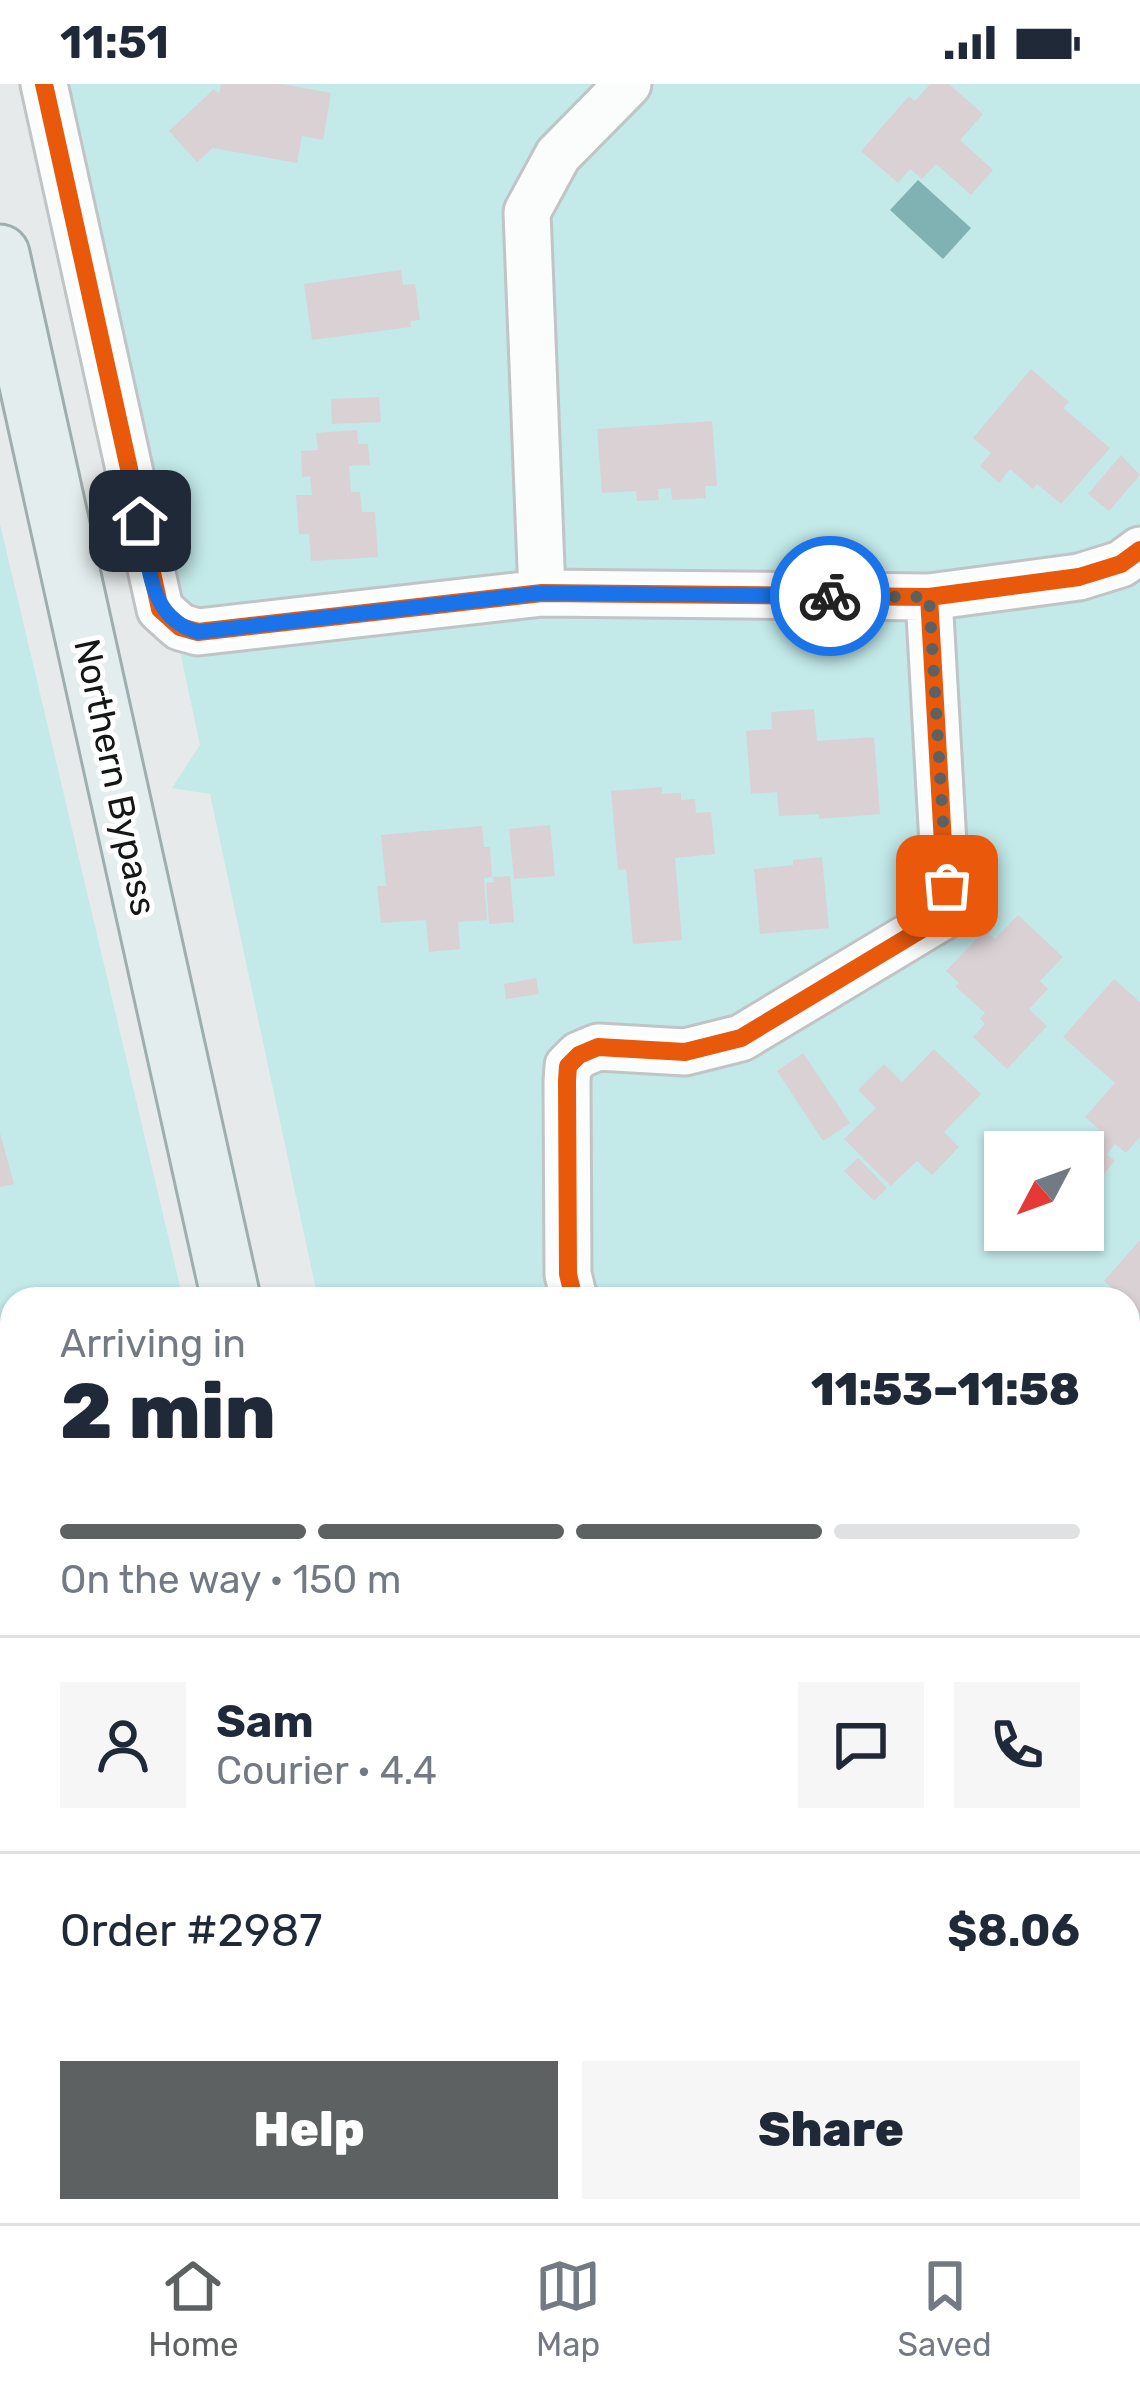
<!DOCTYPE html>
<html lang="en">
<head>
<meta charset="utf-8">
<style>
	:root { --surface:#fff; --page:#f6f6f7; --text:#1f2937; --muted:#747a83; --line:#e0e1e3; --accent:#5e6161 }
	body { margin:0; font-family:Rubik,sans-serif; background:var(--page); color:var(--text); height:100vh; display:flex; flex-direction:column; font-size:45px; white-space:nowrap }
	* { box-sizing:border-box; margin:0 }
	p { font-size:39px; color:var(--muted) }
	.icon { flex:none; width:66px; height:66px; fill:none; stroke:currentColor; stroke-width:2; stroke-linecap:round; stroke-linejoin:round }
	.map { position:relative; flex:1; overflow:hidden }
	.drawer { position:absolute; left:0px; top:1203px; width:1140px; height:936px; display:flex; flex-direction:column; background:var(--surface); border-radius:36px 36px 0 0; box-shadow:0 3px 9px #0004 }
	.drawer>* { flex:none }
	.needle { width:78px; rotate:229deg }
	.controls { position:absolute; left:984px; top:1047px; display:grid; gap:24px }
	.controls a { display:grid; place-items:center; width:120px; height:120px; border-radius:0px; background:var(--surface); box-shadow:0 3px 9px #0004; font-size:60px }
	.pin { position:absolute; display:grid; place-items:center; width:102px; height:102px; color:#fff; margin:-51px; border-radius:24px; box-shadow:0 6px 18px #0006 }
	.courier { position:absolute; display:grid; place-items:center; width:120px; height:120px; margin:-60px; border:9px solid #1a73e8; border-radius:50%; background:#fff; color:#222; box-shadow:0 3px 15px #0007 }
	.summary em { font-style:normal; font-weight:800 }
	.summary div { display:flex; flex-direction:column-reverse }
	.summary { display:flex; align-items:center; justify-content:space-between; height:204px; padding:0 60px }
	h1 { font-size:78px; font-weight:800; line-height:90px }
	.bar { display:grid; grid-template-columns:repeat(4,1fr); gap:18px 12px; align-content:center; height:144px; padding:0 60px }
	.bar i { height:15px; border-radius:9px; background:var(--line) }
	.bar .on { background:var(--accent) }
	.bar p { grid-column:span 4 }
	.line { display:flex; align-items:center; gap:30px; padding:0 60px; border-top:3px solid var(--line) }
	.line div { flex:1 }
	.round { display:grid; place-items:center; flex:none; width:126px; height:126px; border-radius:0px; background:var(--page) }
	.primary-button { display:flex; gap:24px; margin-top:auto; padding:24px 60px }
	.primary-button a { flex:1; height:138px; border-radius:0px; background:var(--accent); color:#fff; font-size:48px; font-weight:800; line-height:138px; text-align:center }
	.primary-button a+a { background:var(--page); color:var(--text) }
	.status { display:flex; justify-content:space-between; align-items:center; height:84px; padding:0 60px; background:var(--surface); direction:ltr }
	.status svg { height:33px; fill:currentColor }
	.menu { display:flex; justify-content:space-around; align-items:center; height:168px; border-top:3px solid var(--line); background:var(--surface); font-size:33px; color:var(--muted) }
	.menu a { display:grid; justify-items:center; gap:6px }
	.menu .on { color:var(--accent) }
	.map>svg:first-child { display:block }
	.green { fill:#c3e9e9; fill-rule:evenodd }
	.water { fill:#80b1b3 }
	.building { fill:#dad1d5 }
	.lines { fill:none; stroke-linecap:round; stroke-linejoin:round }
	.minor-casing { stroke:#c1c4c4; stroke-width:51 }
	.major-casing { stroke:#9eaeaf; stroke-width:63 }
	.minor { stroke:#fbfcfc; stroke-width:45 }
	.major { stroke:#e4eded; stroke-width:57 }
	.cycleway-casing { stroke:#fff; stroke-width:26 }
	.cycleway { stroke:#e8590c; stroke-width:18 }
	.done { stroke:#5e6161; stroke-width:12; stroke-dasharray:0 21.6 }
	.route { stroke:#1a73e8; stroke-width:15 }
	.labels { text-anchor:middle; stroke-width:10; stroke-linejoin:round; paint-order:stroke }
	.street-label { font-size:36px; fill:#151717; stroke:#fff }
</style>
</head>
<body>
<div class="status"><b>11:51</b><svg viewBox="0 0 49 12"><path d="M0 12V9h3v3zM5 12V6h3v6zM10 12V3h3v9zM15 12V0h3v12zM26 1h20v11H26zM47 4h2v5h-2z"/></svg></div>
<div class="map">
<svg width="1140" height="2139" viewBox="0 0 1140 2139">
	<rect width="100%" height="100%" fill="#e6eaea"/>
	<!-- green -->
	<path class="green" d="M59,0H1140V2139H514L512,2127H1128V1215H318L210,710L172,704L200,661ZM1005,1068H1083V1146H1005Z
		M0,440L183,1215H12V1513L0,1518Z
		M0,1575L12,1672V1891L0,1897Z"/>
	<!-- water -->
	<path class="water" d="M918,96L971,144L943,175L890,126Z"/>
	<!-- building -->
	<path class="building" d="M221,0H282L331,9L323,56L302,52L297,79L213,64L197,78L169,47L214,5L219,10Z
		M930,0H949L983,30L960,56L993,86L971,111L936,80L922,95L910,85L898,99L861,67L909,12L915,17Z
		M401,186L403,201L415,200L420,236L410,237L411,243L312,256L304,200Z
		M1031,285L1069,318L1063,324L1110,364L1061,420L1037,400L1033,405L1010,385L999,399L980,382L991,369L973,354Z
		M379,313L381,338L332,340L331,315Z
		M712,337L717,402H705L706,414L672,416L671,404L658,405L659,416L637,417L636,407L602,409L597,345Z
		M357,346L358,360H368L370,381L349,382L351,408H360L362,428H375L378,473L311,477L309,450H299L296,411H312L310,392L302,393L301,367L318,366L316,349Z
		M1121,371L1140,391L1109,427L1088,410Z
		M814,625L817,657L874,653L880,730L819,735V730L779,732L777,708L751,710L746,647L772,645L771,628Z
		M662,703V710L681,709V716L695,715L696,729L711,728L715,770L675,774L682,856L633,860L626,785L618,786L611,707Z
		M550,741L555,792L514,795L509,745Z
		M482,742L484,763H490L492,793L484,794L487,836L458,838L460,865L429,868L426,836L381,839L377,802H386L381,751Z
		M822,773L829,844L760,850L754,785L793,781V776Z
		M510,792L514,838L489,840L486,799L494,798L493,793Z
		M1018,831L1063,873L1040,897L1048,905L1029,925L1047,942L1007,985L973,953L985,940L980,934L985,929L955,902L959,899L946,887L985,846L995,855Z
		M536,894L539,910L506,915L504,900Z
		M1114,895L1140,918V1053L1126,1069L1115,1060L1107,1070L1115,1077L1101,1093L1083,1077L1087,1059L1099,1045L1085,1033L1115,999L1063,953Z
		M934,965L981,1010L944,1048L959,1063L932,1091L917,1077L891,1102L844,1055L876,1024L858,1006L884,980L902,998Z
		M803,969L850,1039L823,1057L777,987Z
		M0,1049L14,1100L0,1103Z
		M858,1074L887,1104L874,1117L844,1087Z
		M1140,1156V1229L1104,1197Z
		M7,1293L12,1313V1370L0,1373V1295Z
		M1128,1341L1140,1351V1462L1128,1475Z
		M12,1892V1997H10L0,1952V1894Z
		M40,2127H101L104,2139H42Z"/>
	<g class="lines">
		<defs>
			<path id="minor" d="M44,0L160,525L180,543L198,548L542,509L929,513L1079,493L1121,480L1140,466
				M542,509L527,128L558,71L628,0
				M574,1215L568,1190L567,997L568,982L579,971L598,963L685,968L741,954L947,830L929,513
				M1128,1523L1140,1510
				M0,1873L12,1871"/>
			<path id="major" d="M0,170L231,1215
				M446,2127L449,2139"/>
		</defs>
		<!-- minor casing -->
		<use href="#minor" class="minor-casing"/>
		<!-- major casing -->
		<use href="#major" class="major-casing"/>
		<!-- minor -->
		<use href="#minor" class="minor"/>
		<!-- major -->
		<use href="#major" class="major"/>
		<defs>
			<path id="cycleway" d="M44,0L160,525L180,543L198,548L542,509L929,513L1079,493L1121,480L1140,466
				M574,1215L568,1190L567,997L568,982L579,971L598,963L685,968L741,954L947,830L929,513"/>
		</defs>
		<!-- cycleway casing -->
		<use href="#cycleway" class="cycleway-casing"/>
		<!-- cycleway -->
		<use href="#cycleway" class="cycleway"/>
	</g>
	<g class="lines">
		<!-- done -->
		<path class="done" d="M830,512L929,513L947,802"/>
		<!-- route -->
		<path class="route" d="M140,437C150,482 148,534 198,548L542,509L830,512"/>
	</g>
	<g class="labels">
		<!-- street labels -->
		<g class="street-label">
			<text transform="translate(116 693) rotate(78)" y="13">Northern Bypass</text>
		</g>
	</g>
</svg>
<div class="controls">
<a><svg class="needle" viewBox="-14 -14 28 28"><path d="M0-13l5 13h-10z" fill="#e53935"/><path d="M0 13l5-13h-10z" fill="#747a83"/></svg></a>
</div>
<div class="pin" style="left:947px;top:802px;background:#ea580c"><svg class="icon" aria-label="bag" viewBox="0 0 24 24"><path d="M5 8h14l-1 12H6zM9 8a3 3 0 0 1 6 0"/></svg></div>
<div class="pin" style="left:140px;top:437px;background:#1f2937"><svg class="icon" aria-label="home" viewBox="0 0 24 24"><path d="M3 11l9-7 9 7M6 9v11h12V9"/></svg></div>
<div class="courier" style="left:830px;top:512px"><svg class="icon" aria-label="bike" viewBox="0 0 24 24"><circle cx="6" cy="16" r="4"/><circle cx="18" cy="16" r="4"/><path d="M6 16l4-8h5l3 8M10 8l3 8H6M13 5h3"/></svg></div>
<section class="drawer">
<div class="summary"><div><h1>2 min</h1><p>Arriving in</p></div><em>11:53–11:58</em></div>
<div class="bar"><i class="on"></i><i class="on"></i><i class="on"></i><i></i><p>On the way · 150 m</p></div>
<div class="line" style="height:216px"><a class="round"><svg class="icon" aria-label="person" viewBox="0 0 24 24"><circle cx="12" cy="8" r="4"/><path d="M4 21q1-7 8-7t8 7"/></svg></a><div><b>Sam</b><p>Courier · 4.4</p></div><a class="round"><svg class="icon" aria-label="chat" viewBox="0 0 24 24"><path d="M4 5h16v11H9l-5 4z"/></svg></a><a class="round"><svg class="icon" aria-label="phone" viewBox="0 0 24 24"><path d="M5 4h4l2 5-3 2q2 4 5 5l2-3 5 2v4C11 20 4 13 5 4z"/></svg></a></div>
<div class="line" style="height:156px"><div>Order #2987</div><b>$8.06</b></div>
<div class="primary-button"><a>Help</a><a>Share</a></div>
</section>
</div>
<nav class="menu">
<a class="on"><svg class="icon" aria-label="home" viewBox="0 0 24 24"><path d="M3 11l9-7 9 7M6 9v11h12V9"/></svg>Home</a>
<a><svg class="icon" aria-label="map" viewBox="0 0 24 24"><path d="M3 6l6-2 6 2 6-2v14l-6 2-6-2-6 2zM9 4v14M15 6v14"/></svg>Map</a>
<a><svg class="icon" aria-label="saved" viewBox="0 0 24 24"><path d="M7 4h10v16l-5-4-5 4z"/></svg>Saved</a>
</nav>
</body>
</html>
